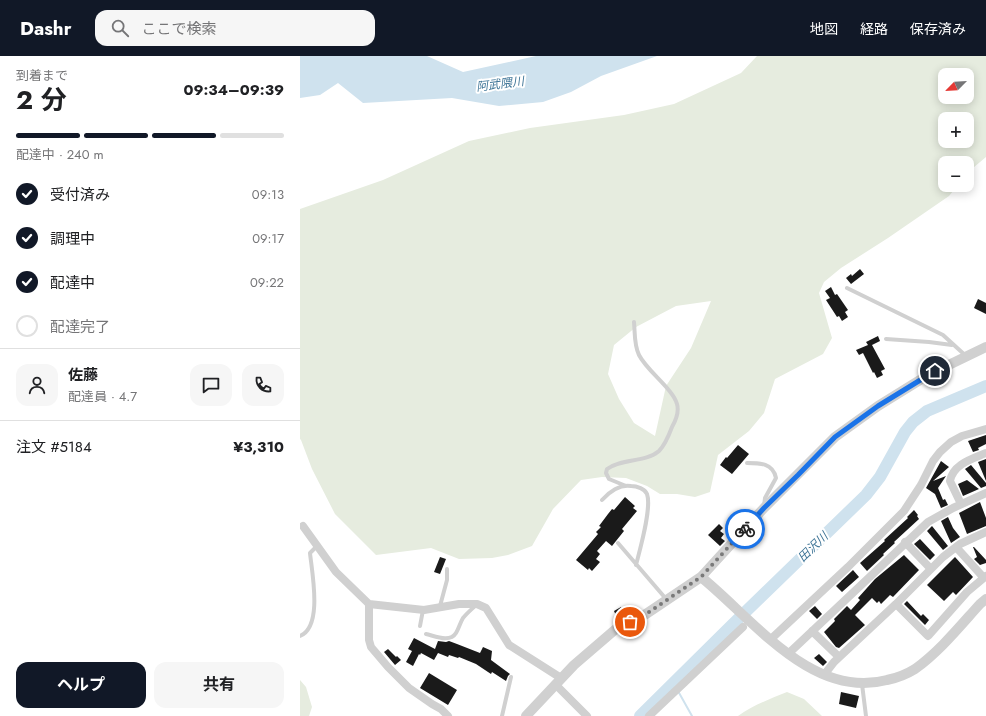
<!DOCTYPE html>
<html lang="ja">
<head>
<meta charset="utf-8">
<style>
	:root { --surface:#fff; --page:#f6f6f6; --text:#202124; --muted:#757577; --line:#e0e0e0; --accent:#111827 }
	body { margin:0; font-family:Jost,"Noto Sans JP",sans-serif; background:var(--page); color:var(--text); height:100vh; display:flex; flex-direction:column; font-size:15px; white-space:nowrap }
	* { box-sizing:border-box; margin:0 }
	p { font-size:13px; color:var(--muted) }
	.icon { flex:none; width:22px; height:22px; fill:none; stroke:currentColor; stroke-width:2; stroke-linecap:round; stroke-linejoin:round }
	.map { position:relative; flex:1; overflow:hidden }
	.drawer { display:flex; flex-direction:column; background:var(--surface); width:300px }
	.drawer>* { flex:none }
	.needle { width:26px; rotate:246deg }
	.tools { position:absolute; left:638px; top:12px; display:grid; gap:8px }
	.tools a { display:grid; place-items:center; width:36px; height:36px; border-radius:8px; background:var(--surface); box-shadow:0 2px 10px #0003; font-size:20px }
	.pin { position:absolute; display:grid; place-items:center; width:34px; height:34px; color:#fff; margin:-17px; border:2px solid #fff; border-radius:50%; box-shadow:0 1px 4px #0007 }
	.courier { position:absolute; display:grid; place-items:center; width:40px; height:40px; margin:-20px; border:3px solid #1a73e8; border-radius:50%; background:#fff; color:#222; box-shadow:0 1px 5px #0007 }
	.summary em { font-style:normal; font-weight:700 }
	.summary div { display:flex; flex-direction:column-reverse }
	.summary { display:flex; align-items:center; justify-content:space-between; height:68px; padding:0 16px }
	h1 { font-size:26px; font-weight:700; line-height:30px }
	.bar { display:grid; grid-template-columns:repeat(4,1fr); gap:6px 4px; align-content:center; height:48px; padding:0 16px }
	.bar i { height:5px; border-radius:3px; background:var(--line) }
	.bar .on { background:var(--accent) }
	.bar p { grid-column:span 4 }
	.line { display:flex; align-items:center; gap:10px; padding:0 16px; border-top:1px solid var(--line) }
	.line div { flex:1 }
	.round { display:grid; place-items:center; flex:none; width:42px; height:42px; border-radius:12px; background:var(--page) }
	ol { padding:0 16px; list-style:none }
	li { display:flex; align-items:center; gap:12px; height:44px }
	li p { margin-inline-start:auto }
	li .icon { padding:4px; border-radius:50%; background:var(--accent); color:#fff; stroke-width:4 }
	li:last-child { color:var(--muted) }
	li i { width:22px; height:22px; border:2px solid var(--line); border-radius:50% }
	.primary-button { display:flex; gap:8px; margin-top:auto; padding:8px 16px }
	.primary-button a { flex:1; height:46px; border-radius:12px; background:var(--accent); color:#fff; font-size:16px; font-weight:700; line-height:46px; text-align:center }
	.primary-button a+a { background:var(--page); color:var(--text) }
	header { display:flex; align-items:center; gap:24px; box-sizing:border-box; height:56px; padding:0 20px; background:var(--accent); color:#fff }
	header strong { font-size:19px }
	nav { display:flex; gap:22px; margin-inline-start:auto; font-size:14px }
	.search { width:280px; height:36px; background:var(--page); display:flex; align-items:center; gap:10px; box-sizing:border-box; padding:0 14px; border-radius:12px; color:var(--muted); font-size:15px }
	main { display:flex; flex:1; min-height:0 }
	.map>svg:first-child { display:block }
	.green { fill:#e6ecdf; fill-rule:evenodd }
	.water { fill:#cfe2ee }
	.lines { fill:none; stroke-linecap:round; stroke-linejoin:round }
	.stream { stroke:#cfe2ee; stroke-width:2 }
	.river { stroke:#cfe2ee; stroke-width:12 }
	.building { fill:#1a1a1a }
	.service { stroke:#d0d0d0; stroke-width:4 }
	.minor { stroke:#d0d0d0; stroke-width:8 }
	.tertiary { stroke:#d0d0d0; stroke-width:10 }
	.done { stroke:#7a7a7a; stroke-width:4; stroke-dasharray:0 7.2 }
	.route { stroke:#1a73e8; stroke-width:5 }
	.labels { text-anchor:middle; stroke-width:4; stroke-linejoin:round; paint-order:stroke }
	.water-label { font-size:12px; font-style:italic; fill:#3f7597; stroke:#fff }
</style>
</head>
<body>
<header>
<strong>Dashr</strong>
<div class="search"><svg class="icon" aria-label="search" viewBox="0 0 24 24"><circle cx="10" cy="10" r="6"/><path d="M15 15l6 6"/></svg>ここで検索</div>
<nav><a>地図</a><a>経路</a><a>保存済み</a></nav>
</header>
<main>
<section class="drawer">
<div class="summary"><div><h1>2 分</h1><p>到着まで</p></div><em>09:34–09:39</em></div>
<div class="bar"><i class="on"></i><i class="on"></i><i class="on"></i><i></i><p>配達中 · 240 m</p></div>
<ol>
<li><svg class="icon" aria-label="check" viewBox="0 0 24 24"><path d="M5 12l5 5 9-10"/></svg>受付済み<p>09:13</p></li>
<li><svg class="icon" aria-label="check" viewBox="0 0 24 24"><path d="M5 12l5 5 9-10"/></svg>調理中<p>09:17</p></li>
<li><svg class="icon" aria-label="check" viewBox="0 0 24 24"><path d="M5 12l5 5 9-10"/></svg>配達中<p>09:22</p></li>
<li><i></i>配達完了</li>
</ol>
<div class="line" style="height:72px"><a class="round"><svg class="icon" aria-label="person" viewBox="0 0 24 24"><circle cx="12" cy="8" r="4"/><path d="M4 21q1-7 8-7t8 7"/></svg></a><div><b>佐藤</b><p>配達員 · 4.7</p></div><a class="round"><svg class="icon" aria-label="chat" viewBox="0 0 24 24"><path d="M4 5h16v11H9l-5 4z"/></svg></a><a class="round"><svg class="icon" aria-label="phone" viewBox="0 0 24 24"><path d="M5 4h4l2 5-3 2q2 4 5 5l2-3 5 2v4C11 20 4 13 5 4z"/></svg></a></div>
<div class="line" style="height:52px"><div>注文 #5184</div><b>¥3,310</b></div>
<div class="primary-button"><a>ヘルプ</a><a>共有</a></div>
</section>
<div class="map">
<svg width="686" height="660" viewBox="0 0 686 660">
	<rect width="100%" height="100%" fill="#fff"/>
	<!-- green -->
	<path class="green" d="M457,0H686V101L667,117V107H645V129H658L649,140L588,182L541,212L524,226L519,237L532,282L523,298L475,323L464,357L449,375L418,399L410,436L395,441L377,438H360L347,430L326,422L302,421L281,424L253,453L232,490L208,499L192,502L159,503L131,492L76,499L35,458L12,413L1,384L0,383V153L83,124L169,85L230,72L324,59L374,48L441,17ZM645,19H667V41H645ZM645,63H667V85H645ZM411,245L391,292L366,330L355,380L334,367L319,343L308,318L314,289L336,271L376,250Z
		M0,624L6,631L12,651L9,660H0Z
		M487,636L504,643L522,660H438C453,649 470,643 487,636Z"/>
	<!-- water -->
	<path class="water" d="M0,0H127L163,16L236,0H357L301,20L271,36L243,46L199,50L152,42L63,47L38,27L20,39L0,42Z"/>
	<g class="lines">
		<!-- stream -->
		<path class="stream" d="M378,635L392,660"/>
		<!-- river -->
		<path class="river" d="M340,660L433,568L566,439L580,421L605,376L613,366L627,355L686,330"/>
	</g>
	<!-- building -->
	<path class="building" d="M560,213L564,218L551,228L546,222L551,218L552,220Z
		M531,231L535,239L537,238L548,254L545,256L548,261L542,265L539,260L537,261L526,244L530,242L525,235Z
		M678,243L686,247V258L674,252Z
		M578,280L580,285L572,289L585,313L581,315L583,319L577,322L574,316L573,317L563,297L559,299L556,294L568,289L566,286Z
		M686,379V388L678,392L679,394L673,396L668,385Z
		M438,389L449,398L432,418L420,409L426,401L427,402Z
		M686,403V425L678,406Z
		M641,405L649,411L633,425L646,420L638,432L643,444L645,443L648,449L641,452L635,438L626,432Z
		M671,409L686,427V430L681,432L665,413Z
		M667,424L679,433L663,440L658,428Z
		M325,441L335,450L333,452L337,455L322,473L324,475L312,490L306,485L297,495L300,498L296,503L300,506L292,515L289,512L288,514L276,504L298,478L296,476L301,471L299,470L308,458L312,453L314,454Z
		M680,446L686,462V470L667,478L659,457Z
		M614,454L618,459L617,460L619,463L594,486L595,487L583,498L584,499L567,515L560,507L585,485L584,484L608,462L607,461Z
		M648,461L653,472L660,481L651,487L641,465Z
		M419,468L423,472L420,475L424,478L421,482L425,485L420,490L408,479Z
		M632,470L648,490L643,494L627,475Z
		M620,483L635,499L630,504L614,488Z
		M673,491H674L686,504V507L680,509L674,503L677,501Z
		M604,499L619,514L593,541L590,539L581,548L579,545L577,547L572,542L555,559L565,569L539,592L536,591L524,576L535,565L534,563L547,550L551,554L560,544L558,542L575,523Z
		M140,501L146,503L140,518L134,516Z
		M655,501L673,521L656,539L653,536L644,545L627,529Z
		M553,514L559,521L542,536L536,530Z
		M607,545L621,560L623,558L629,564L625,569L604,548Z
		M515,550L522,558L517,563L509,555Z
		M321,551L326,561L318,564L314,555Z
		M114,582L135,593L138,585L146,586L149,585L157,588L180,597L183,591L192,595L191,604L210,618L208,620L206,625L192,616L191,618L176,608L159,601L158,602L149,599L148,601L138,597L134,604L121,597L120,599L119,598L113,610L106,606L112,595L108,593Z
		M88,593L96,601L97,600L101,604L95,609L84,596Z
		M519,598L527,606L523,610L514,602Z
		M129,617L157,634L148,649L120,632Z
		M541,636L559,640L556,652L539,648Z"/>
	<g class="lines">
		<!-- service -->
		<path class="service" d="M547,232L643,279L666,300
			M586,283L629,286L652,289
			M447,407C460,407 473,407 476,422L465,442L464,450
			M326,430L309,423L306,417L307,413C322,402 345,407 359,395C365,389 369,379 372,371C376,364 379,355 377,348C373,333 347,315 339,299C334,289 335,277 334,266
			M302,444C309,436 320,428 331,430C337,430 345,433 347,438C352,452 340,493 336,509
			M318,487L367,544
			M140,550L147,524V513
			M120,570L123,554
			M126,578C135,580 150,587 156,577C159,572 160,567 163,562C167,557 172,553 177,548
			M0,580C23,571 12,517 10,497L17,490
			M562,628L566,660
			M202,660L211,621"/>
		<!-- minor -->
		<path class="minor" d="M661,448L650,425C653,408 672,403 686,397
			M3,470L36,516L69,548L124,554L159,548H177L186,552L209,589L261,622
			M605,486L630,512
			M656,491L684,522
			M69,548V584L71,591L88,611L109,632L132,648L141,653L148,660
			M596,548L628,580L667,536L686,520
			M512,575L539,601
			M471,583L548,511L604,455L621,429L633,405L640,396L651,386L662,380L686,373
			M488,598L628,466L653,452L686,437
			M524,619L534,606L596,548L643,501L660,488L686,476
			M255,628L287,660
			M349,660L443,571"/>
		<!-- tertiary -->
		<path class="tertiary" d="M401,521C453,563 512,644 587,624C597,622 607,618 615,613C640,595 660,570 680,548L686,543
			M226,660L274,609L317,572L343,560L401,521L464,452L535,381L578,350L628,319L686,291"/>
	</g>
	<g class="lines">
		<!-- done -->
		<path class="done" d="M330,566L343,560L401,521L445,473"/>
		<!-- route -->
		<path class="route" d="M445,473L464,452L498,419L535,381L578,350L635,315"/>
	</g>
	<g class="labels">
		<!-- water labels -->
		<g class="water-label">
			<text transform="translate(200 28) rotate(-7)" y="4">阿武隈川</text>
			<text transform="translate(513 491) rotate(-44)" y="4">田沢川</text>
		</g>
	</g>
</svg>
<div class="tools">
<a><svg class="needle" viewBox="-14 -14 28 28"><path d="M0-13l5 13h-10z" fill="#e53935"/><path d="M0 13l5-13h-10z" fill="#757577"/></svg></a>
<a>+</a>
<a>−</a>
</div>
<div class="pin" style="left:330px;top:566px;background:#ea580c"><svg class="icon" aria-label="bag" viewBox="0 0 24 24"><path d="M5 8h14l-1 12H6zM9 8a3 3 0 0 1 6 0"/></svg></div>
<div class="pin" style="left:635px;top:315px;background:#1f2937"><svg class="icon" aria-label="home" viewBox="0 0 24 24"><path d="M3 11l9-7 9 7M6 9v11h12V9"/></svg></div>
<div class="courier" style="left:445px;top:473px"><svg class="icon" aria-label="bike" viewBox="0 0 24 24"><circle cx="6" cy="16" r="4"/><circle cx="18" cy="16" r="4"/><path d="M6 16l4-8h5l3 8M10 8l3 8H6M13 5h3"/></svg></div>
</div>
</main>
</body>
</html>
